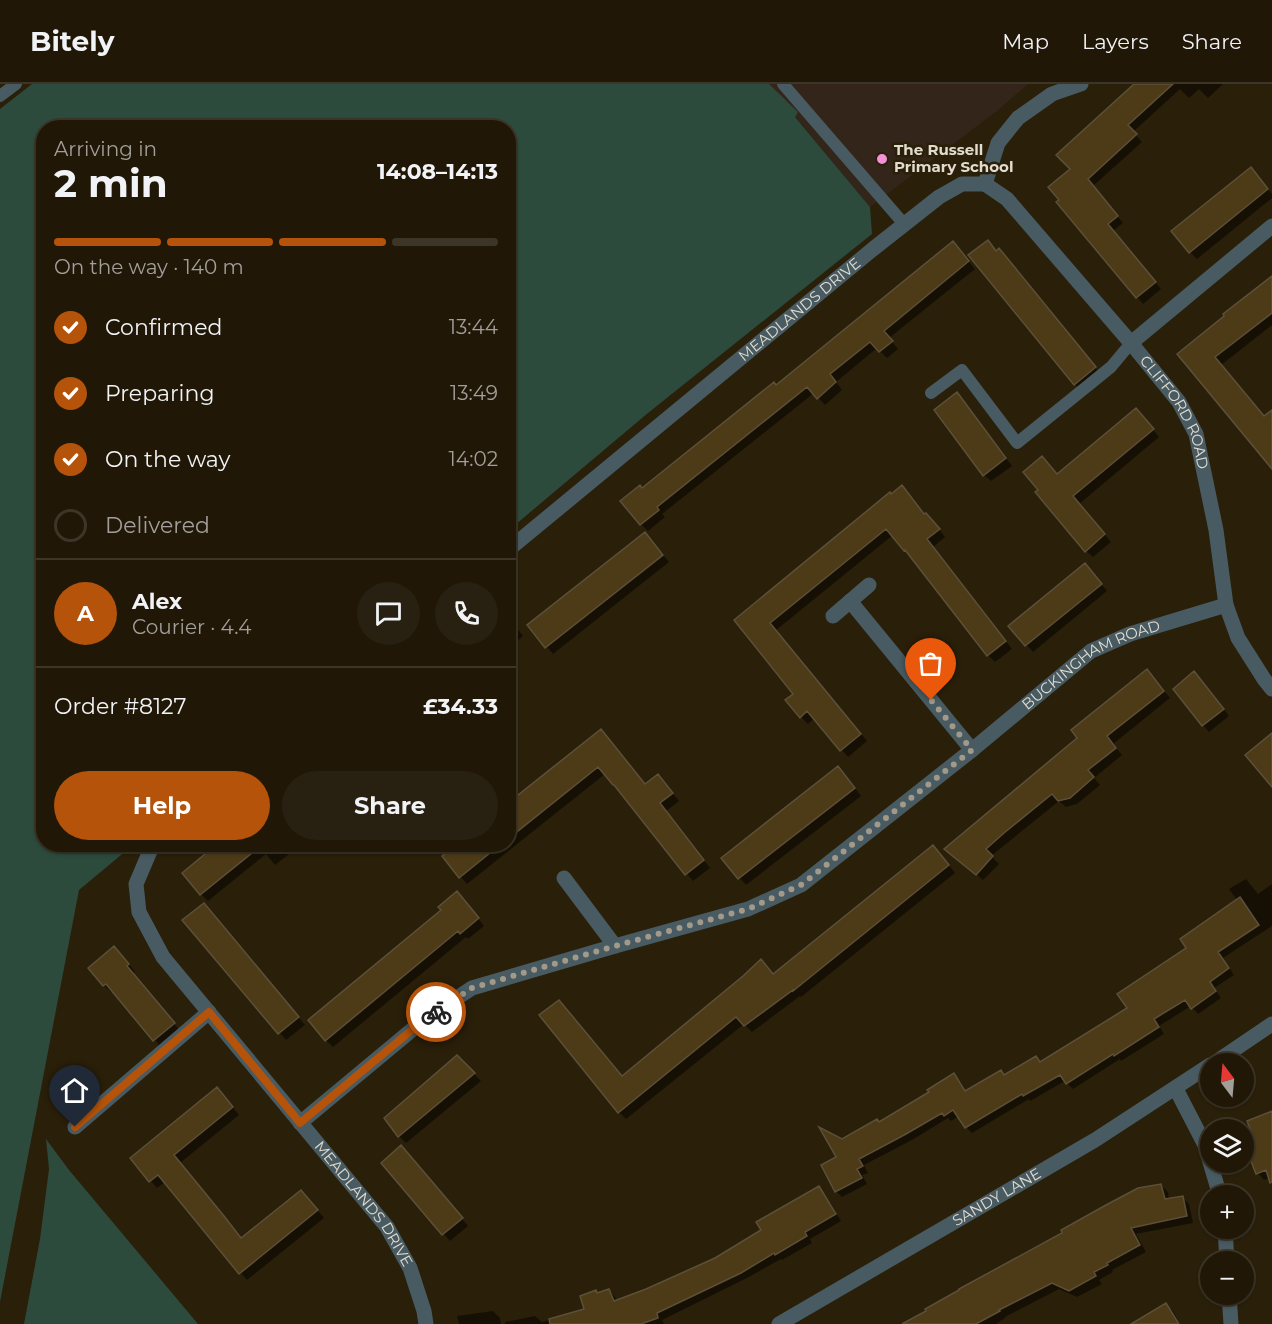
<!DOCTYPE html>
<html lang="en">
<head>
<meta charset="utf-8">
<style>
	:root { --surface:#201707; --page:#282011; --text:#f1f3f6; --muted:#a29f9b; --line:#3d3628; --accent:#b45309 }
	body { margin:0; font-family:Montserrat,sans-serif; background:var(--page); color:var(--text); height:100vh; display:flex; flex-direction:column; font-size:22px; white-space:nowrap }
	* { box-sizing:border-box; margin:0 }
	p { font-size:20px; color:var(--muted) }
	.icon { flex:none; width:33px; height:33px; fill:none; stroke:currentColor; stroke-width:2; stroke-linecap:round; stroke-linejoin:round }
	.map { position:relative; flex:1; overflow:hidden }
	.panel { position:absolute; left:36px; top:36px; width:480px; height:732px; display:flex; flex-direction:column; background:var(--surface); border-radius:24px; box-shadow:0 2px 4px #0004,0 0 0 2px var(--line) }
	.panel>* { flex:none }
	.needle { width:39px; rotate:344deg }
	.buttons { position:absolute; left:1200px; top:969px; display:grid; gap:12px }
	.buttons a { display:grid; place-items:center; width:54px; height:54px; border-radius:50%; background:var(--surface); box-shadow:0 2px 4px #0004,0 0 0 2px var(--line); font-size:30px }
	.pin { position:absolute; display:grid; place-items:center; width:51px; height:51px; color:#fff; margin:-62px -26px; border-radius:50% 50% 50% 0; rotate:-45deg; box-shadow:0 0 6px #0007 }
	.pin .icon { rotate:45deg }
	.courier { position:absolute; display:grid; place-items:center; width:60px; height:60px; margin:-30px; border:4px solid #b45309; border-radius:50%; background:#fff; color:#222; box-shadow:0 2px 8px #0007 }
	.headline em { font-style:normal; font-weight:700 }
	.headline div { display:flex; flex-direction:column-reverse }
	.headline { display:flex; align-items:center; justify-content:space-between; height:102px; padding:0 18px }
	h1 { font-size:39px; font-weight:700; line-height:45px }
	.bar { display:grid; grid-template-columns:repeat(4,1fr); gap:9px 6px; align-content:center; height:72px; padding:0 18px }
	.bar i { height:8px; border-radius:4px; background:var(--line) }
	.bar .selected { background:var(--accent) }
	.bar p { grid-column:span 4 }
	.line { display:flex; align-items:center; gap:15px; padding:0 18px; border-top:2px solid var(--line) }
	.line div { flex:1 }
	.round { display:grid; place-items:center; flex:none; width:63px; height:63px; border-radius:32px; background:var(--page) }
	ol { padding:0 18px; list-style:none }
	li { display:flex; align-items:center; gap:18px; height:66px }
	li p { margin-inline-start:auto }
	li .icon { padding:6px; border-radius:50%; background:var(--accent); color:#fff; stroke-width:4 }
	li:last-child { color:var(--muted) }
	li i { width:33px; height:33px; border:3px solid var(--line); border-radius:50% }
	.primary-button { display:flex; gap:12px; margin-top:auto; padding:12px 18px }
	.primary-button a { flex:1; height:69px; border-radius:36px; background:var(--accent); color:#fff; font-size:24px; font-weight:700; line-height:69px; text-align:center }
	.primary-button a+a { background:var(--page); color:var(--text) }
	header { display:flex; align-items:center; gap:36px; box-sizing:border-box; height:84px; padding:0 30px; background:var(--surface); border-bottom:2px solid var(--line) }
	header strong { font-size:28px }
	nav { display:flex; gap:33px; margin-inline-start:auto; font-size:21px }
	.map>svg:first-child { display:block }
	.education { fill:#332519 }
	.green { fill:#2c4b3c }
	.shadow { fill:#0007 }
	.building { fill:#4d3b18; stroke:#5c5039; stroke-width:1.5 }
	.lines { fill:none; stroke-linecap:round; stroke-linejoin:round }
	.service { stroke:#485b62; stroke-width:12 }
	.minor { stroke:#485b62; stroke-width:15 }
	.tertiary { stroke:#485b62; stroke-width:15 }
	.done { stroke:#a29989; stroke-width:6; stroke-dasharray:0 10.8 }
	.route { stroke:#b45309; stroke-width:8 }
	.poi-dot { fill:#f391d6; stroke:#2a1f09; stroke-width:2 }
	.labels { text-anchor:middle; stroke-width:5; stroke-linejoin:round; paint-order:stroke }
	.poi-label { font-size:15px; font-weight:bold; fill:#e2dbce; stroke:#2a1f09; text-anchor:start }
	.street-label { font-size:15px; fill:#e2dbce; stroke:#2a1f09 }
</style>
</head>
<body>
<header>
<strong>Bitely</strong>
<nav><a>Map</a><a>Layers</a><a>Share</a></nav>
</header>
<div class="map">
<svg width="1272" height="1240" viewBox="0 0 1272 1240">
	<rect width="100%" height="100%" fill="#2a1f09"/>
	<!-- education -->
	<path class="education" d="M768,0H1028L997,27L870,123Z"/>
	<!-- green -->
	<path class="green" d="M32,0H769L798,28L795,33L870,123L872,150L648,329L509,446L508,44H44V760L133,761L79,806L0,1218V25Z
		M46,1055L69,1086L198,1240H24L40,1155L49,1085Z"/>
	<!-- shadow -->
	<path class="shadow" d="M1136,0H1223L1208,14L1199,5L1189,14L1180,5L1133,48L1142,58L1093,102L1123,139L1113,147L1161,205L1143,220L1058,118L1061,116L1072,85Z
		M1257,92L1272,110V114L1197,175L1190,168Z
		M994,165L997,168L1006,173L1101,291L1082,307L1075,300Z
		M959,166L975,185L889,254L898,265L887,274L877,264L836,298L842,306L825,321L814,309L662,430L665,433L648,447L641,440L642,406L776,303Z
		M1272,194V241L1221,281L1265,333L1272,328V383L1179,270Z
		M964,317L1012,382L991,397L984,391Z
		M1143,333L1159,353L1079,420L1111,458L1093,473L1086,467L1058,391Z
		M902,403L925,431L933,437L945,453L933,463L1012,565L995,578L988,571L913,473L893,451L775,547L867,657L848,673L815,634L808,640L801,633L795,610L736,536Z
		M651,456L669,478L553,570L529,541Z
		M1091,488L1107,507L1033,568L1010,542Z
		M508,533L523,552L508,564Z
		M1153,594L1170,614L1113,660L1122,671L1094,694L1100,701L1077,720L1066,723L1059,717L991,772L999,780L983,796L953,771Z
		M1201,596L1229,632L1209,648L1203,641Z
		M601,647L646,701L664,699L679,717L666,727L710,784L693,797L605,690L467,800L444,773L459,760H508V721Z
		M845,691L861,712L746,801L723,774Z
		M219,760H288L293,767L275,781L266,770L208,817L201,810Z
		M940,770L955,789L801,913L800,912L752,948L744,940L626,1035L619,1028L559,918L623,993L773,892Z
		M1246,795L1258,810L1272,800V842L1223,874L1234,891L1214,904L1221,914L1198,930L1191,922L1159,942L1164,950L1121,977L1120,975L1073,1005L1065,997L1030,1017L1029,1015L972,1049L966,1043L959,1032L951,1037L948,1034L912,1056L864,1081L868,1089L862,1091L867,1100L842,1113L836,1107L838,1074L842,1056L879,1039L931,1009L954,991L960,997L967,1008L1005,992L1041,979L1129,925L1188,864L1237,816L1229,805Z
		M464,816L484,842L468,855L466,853L333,963L326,956Z
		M210,827L305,941L286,956L184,836Z
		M121,870L135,888L133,890L180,947L161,963L113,906L111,908L104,901Z
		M457,973L481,997L406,1059L399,1052Z
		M224,1012L239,1031L180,1079L242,1155L308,1115L324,1134L247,1196L165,1098L157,1104L132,1074Z
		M1272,1029V1093L1264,1096L1258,1089L1256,1056Z
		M408,1070L468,1142L450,1157L383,1079Z
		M1161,1101L1168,1108L1169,1116L1182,1113L1189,1120L1193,1139L1136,1150L1146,1168L1112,1186L1113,1188L1099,1196L1102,1200L1077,1213L1059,1205L1005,1233V1234L996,1240H905Z
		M819,1104L825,1110L841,1137L810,1155L812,1159L782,1176L781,1175L747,1194L662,1236L664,1240H505V1238L535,1232L542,1238L586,1226L596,1207L598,1210L609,1206L615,1213L617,1217L647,1206L715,1175L763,1147Z
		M1166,1221L1173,1227L1180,1240H1134Z
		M493,1227L500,1234L501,1240H459L457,1232Z"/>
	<!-- building -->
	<path class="building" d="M1134,0H1173L1128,41L1137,50L1088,95L1118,132L1108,140L1156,198L1136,214L1056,118L1059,116L1048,103L1070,85L1056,71Z
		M1251,83L1268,105L1189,169L1171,147Z
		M988,156L996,167L999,164L1096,283L1074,301L968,171Z
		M953,157L969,177L884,247L893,257L879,268L870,258L830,290L836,298L817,315L807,303L657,423L659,426L640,441L620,417L640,401L642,404L774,298L776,301Z
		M1272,192V229L1215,273L1264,332L1272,326V385L1177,270L1224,232L1223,230Z
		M957,308L1006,374L983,392L934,326Z
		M1136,324L1154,345L1073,412L1105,450L1085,468L1035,408L1038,406L1023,388L1042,372L1057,390Z
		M902,401L924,430L926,429L940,445L927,455L1006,557L987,572L905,466L904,467L886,445L770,539L861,650L840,667L807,627L800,634L785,616L793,610L734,536L890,408L891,410Z
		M645,448L663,471L545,564L527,541Z
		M1085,479L1102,500L1025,562L1008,542Z
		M1147,585L1164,607L1107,652L1116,664L1088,686L1094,693L1070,714L1058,717L1052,710L1004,749L986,765L993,772L976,791L944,765L1077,654L1071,646Z
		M1194,587L1224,625L1202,642L1173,605Z
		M601,645L645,700L658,690L673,709L660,719L704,776L685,791L614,701H613L598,683L508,755V719Z
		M1272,649V703L1245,671Z
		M838,682L855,704L738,795L721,774Z
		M217,760H263L200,811L182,789Z
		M457,760H501L459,794L442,772Z
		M933,761L949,781L793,907V906L744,942L736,933L618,1029L539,931L559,916L622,992L743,892L761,875L773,890Z
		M457,807L479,834L460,850L458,847L325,957L308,936L441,826L438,823Z
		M1240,813L1259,841L1218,868L1229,884L1210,898L1216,907L1191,925L1185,916L1154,935L1159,943L1114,972L1113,970L1066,1000L1060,991L1023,1012L1022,1010L965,1044L953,1026L944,1032L942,1029L906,1050L859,1075L863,1082L857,1085L862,1094L835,1108L821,1081L836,1073L819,1043L842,1055L877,1035L879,1038L929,1008L927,1006L954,989L965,1007L1001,986L1004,991L1036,972L1040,978L1127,924L1117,910L1186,864L1180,855Z
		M204,819L299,933L278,950L182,836Z
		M114,862L129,880L127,882L175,939L153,957L106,900L103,902L88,884Z
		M457,971L475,989L398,1053L384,1034Z
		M217,1003L233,1023L174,1071L224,1132L241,1154L301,1106L318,1126L239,1190L158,1091L149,1098L130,1074Z
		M1272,1027V1098L1270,1099L1266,1086L1256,1090L1244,1059L1254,1055L1247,1037Z
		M401,1061L463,1134L442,1151L381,1079Z
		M1161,1100L1165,1115L1183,1112L1187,1132L1131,1144L1140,1161L1107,1179L1108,1181L1094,1188L1096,1192L1069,1207L1052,1199L999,1226L1000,1227L976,1240H902L926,1227L925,1225L959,1206V1205L1062,1149L1061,1146L1106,1121L1138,1104Z
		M819,1102L836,1130L805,1148L807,1152L775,1171L774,1169L741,1189L657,1229L658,1234L641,1240H550L549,1235L584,1225L580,1212L596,1206L597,1209L609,1205L614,1217L646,1205L715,1174L761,1146L756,1138Z
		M1166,1219L1179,1240H1131Z"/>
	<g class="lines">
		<!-- service -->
		<path class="service" d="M783,0L904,140
			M0,12L16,0
			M931,309L962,286L1017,359L1111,283L1131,259"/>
		<!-- minor -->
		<g class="minor">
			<path id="s1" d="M985,100L1007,115L1131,259L1179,318L1196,350L1216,446L1226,521L1238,554L1264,595L1272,605"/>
			<path d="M985,100L998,59L1018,34L1052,10L1081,0"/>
			<path d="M1131,259L1272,142"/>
			<path id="s2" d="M508,466L873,165L939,113L962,100H985"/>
			<path d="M850,517L972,666"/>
			<path d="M833,532L869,501"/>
			<path id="s3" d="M153,760L136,800L139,828L163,873L387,1143L410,1184L424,1227L426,1240"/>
			<path d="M564,794L615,862"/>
			<path d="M1176,1005L1205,1061L1220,1112"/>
			<path id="s4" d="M300,1039L425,935L472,904L615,862L748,825L801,801L972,666L1091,567L1130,550L1226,521"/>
			<path d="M75,1043L209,928"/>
			<path d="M1225,1144L1227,1178"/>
			<path d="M1229,1210L1231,1240"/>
		</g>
		<!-- tertiary -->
		<g class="tertiary">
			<path d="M1213,980L1272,940"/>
			<path id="s5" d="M779,1240L1095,1056L1210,981"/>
		</g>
	</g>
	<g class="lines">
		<!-- done -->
		<path class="done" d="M436,928L472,904L615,862L748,825L801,801L972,666L931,616"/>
		<!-- route -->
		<path class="route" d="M75,1043L209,928L300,1039L425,935L436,928"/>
	</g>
	<!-- markers -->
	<circle class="poi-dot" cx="882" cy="75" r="6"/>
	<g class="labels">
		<!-- poi labels -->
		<g class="poi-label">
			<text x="894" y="71">The Russell<tspan x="894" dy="17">Primary School</tspan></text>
		</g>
		<!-- street labels -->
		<g class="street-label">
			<text dy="5" stroke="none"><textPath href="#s2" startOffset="378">MEADLANDS DRIVE</textPath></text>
			<text dy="5" stroke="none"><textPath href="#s1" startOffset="300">CLIFFORD ROAD</textPath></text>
			<text dy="5" stroke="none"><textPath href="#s4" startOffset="930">BUCKINGHAM ROAD</textPath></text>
			<text dy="5" stroke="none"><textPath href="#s5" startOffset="252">SANDY LANE</textPath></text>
			<text dy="5" stroke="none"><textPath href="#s3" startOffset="441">MEADLANDS DRIVE</textPath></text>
		</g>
	</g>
</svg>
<div class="buttons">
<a><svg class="needle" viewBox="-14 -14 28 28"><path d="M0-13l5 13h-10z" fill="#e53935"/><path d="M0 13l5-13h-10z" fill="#a29f9b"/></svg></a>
<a><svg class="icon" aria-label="layers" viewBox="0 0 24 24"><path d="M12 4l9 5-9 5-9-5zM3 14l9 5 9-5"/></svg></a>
<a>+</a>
<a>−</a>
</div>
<div class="pin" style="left:931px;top:616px;background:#ea580c"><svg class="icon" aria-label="bag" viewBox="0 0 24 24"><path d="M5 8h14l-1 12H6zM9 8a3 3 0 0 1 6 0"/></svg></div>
<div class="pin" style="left:75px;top:1043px;background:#1f2937"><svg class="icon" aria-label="home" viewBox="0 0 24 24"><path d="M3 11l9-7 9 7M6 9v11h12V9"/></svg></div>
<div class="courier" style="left:436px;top:928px"><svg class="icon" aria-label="bike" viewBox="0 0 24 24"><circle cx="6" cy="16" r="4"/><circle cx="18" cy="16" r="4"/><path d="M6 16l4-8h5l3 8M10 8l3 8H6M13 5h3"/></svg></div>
<section class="panel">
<div class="headline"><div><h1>2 min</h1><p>Arriving in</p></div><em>14:08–14:13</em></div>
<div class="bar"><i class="selected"></i><i class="selected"></i><i class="selected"></i><i></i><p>On the way · 140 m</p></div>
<ol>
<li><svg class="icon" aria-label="check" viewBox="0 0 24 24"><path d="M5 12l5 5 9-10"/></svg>Confirmed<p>13:44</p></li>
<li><svg class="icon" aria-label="check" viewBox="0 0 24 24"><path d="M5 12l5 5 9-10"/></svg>Preparing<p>13:49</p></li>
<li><svg class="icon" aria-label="check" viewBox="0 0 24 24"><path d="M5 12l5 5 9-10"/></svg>On the way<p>14:02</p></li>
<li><i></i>Delivered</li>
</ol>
<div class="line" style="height:108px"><b class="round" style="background:var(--accent);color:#fff">A</b><div><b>Alex</b><p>Courier · 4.4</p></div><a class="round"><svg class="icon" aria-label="chat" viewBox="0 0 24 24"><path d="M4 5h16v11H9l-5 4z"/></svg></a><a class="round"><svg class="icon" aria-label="phone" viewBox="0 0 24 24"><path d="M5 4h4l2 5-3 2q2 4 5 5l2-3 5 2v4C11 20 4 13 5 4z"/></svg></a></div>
<div class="line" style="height:78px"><div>Order #8127</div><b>£34.33</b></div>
<div class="primary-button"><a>Help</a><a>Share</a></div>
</section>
</div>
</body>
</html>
